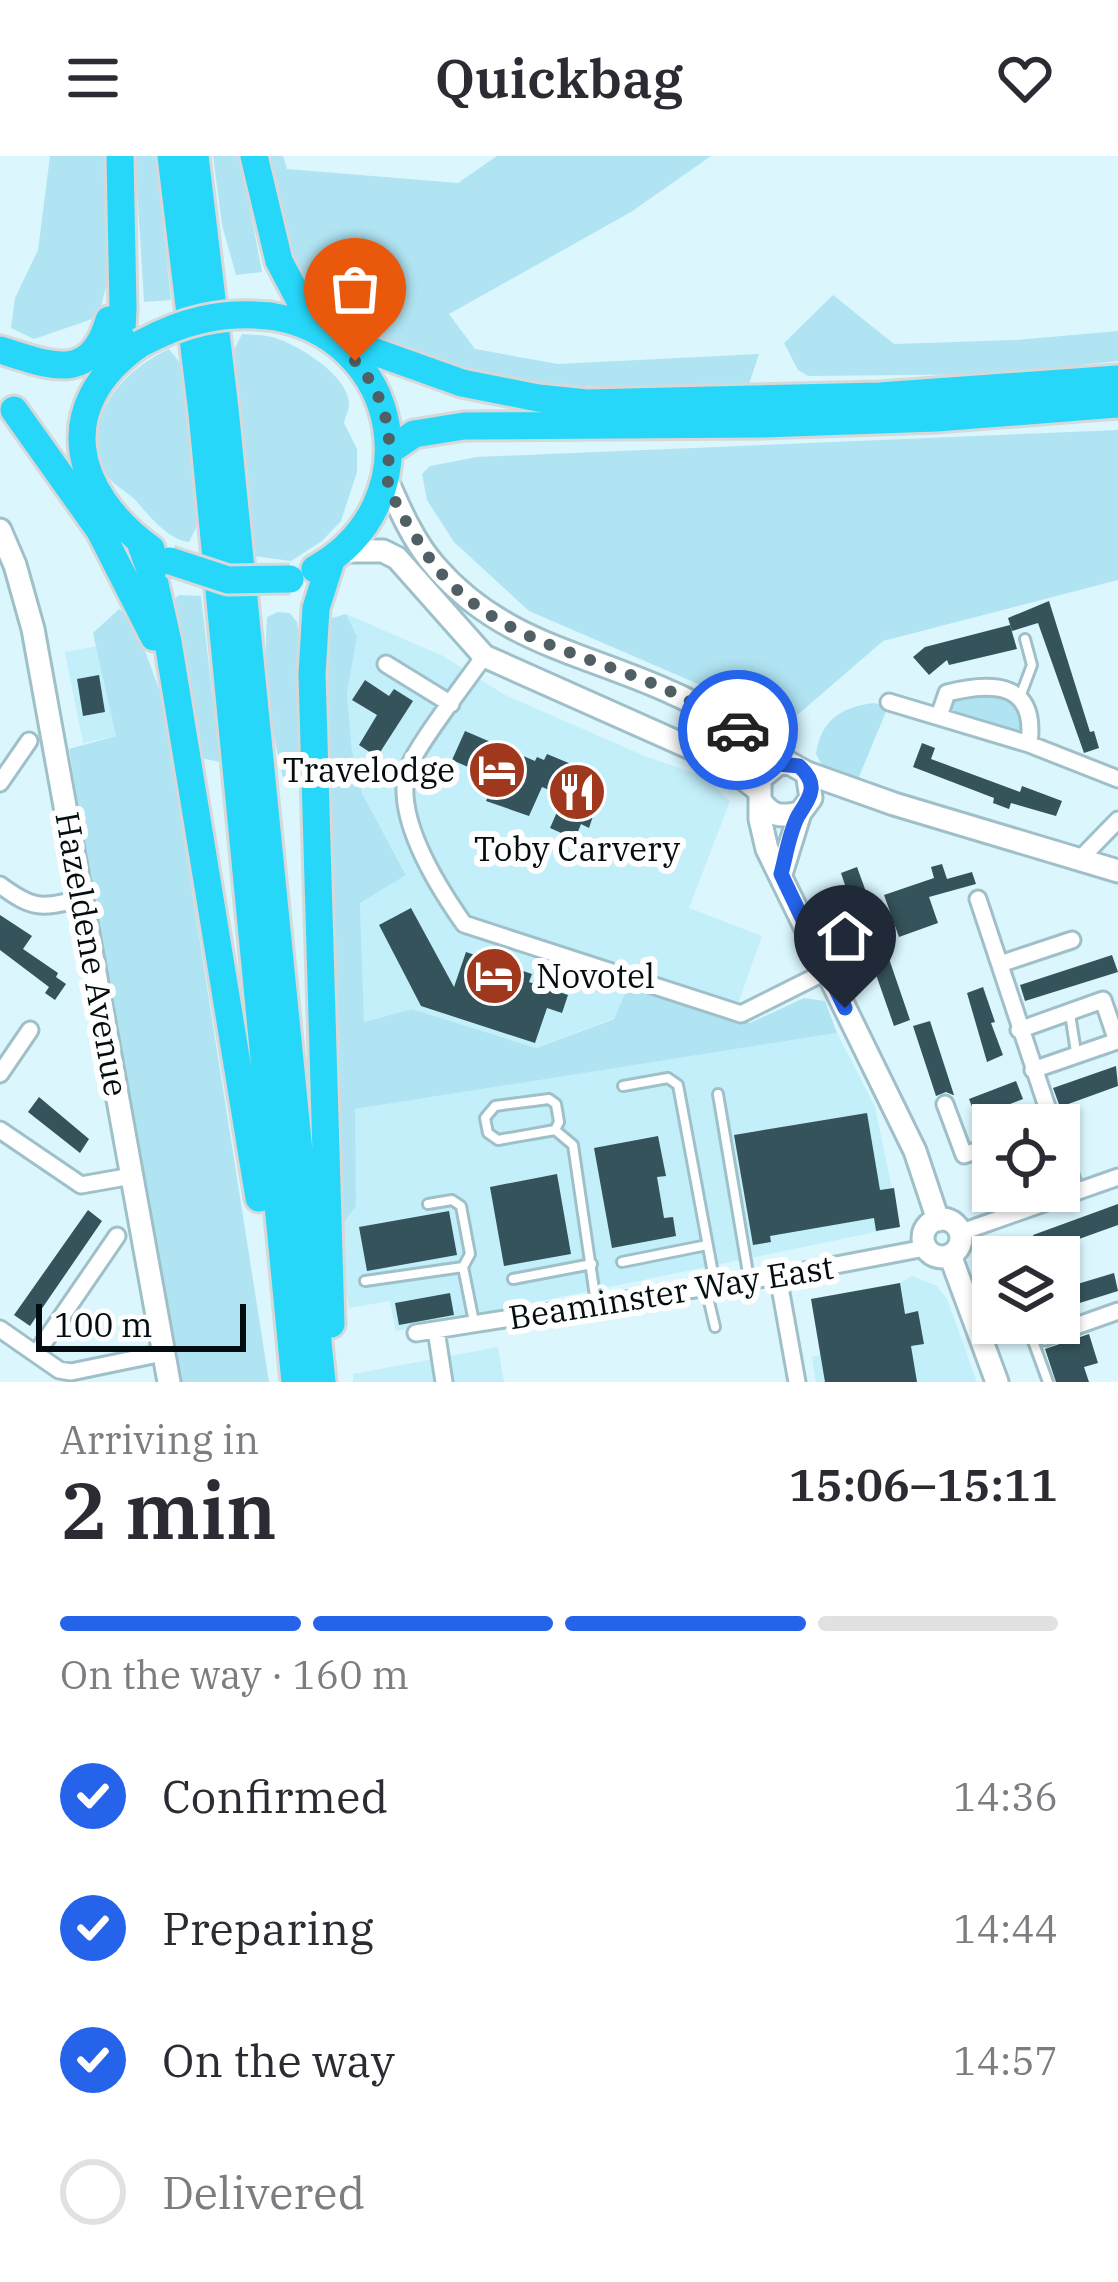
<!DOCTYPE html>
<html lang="en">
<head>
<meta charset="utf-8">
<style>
	:root { --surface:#fff; --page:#f7f7f7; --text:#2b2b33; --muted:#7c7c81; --line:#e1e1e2; --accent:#2563eb }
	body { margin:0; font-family:"IBM Plex Serif",serif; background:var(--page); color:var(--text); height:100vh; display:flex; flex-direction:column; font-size:45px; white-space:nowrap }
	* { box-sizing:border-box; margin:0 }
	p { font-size:39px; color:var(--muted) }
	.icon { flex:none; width:66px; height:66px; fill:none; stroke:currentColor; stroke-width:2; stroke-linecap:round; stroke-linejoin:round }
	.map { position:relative; height:1226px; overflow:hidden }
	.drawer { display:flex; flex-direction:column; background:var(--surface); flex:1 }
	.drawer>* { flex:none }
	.buttons { position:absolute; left:972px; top:948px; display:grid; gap:24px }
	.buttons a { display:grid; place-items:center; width:108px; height:108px; border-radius:0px; background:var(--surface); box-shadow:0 3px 9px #0004; font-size:60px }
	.scale { position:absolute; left:36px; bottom:30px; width:210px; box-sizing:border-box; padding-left:12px; border:6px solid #030d10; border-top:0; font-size:33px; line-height:42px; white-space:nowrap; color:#030d10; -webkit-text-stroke:9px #fefefe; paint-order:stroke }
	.pin { position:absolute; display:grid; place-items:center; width:102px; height:102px; color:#fff; margin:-123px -51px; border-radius:50% 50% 50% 0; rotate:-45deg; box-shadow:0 0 12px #0007 }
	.pin .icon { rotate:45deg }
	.courier { position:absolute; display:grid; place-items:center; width:120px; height:120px; margin:-60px; border:9px solid #2563eb; border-radius:50%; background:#fff; color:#222; box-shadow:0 3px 15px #0007 }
	.overview em { font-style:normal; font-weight:600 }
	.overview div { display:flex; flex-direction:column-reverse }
	.overview { display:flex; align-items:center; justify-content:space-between; height:204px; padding:0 60px }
	h1 { font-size:78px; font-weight:600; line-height:90px }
	.bar { display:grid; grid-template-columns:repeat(4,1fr); gap:18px 12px; align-content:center; height:144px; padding:0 60px }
	.bar i { height:15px; border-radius:9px; background:var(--line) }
	.bar .on { background:var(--accent) }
	.bar p { grid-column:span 4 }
	ol { padding:0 60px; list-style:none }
	li { display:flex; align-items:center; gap:36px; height:132px }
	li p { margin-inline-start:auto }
	li .icon { padding:12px; border-radius:50%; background:var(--accent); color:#fff; stroke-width:4 }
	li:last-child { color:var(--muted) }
	li i { width:66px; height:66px; border:6px solid var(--line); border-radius:50% }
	header { display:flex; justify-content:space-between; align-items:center; height:156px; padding:0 60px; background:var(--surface); font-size:54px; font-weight:600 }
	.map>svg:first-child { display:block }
	.built { fill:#c3effa }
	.green { fill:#b0e4f2 }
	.building { fill:#35535b }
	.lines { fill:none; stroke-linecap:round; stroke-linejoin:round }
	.lane-casing { stroke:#9fc0c8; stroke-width:14 }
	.street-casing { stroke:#9fc0c8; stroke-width:21 }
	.secondary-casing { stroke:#9fc0c8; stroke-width:27 }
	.highway-casing { stroke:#d7d8d9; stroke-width:33 }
	.lane { stroke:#fff; stroke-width:8 }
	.street { stroke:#fff; stroke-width:15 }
	.secondary { stroke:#fff; stroke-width:21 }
	.highway { stroke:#26d7f9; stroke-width:27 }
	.highway-bridge-casing { stroke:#d7d8d9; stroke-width:33; stroke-linecap:butt }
	.highway-bridge { stroke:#26d7f9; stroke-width:27 }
	.done { stroke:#4f5f63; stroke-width:12; stroke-dasharray:0 21.6 }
	.route { stroke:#2563eb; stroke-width:15 }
	.labels { text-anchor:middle; stroke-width:12; stroke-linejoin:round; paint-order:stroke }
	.poi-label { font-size:33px; fill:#030d10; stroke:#fefefe; text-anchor:end }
	.street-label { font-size:33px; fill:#030d10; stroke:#fefefe }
</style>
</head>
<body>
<header><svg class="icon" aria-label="menu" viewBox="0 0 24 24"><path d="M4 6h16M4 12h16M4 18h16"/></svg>Quickbag<svg class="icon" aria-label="heart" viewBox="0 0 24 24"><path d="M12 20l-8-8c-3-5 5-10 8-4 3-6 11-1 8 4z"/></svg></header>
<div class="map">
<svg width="1118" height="1226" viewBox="0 0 1118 1226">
	<rect width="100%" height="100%" fill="#dbf6fd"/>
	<!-- built -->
	<path class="built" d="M346,458L443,500L505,539L647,601L703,620L730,645L689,752L762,780L733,862H614L535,892L412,853L364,866L360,746L406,718L362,637L352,596L347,538L357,480Z
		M98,490L116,580L83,587L65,496Z
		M837,877L875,951L900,1071L396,1175L390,1145L349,1152L337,1076L356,1050L354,953Z
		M912,1120L937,1130L947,1143L977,1226H816L812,1201L820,1199L811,1143L900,1127Z
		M498,1191L504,1226H353V1218Z"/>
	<!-- green -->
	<path class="green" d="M50,0H110V117L98,161L34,183L11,172L15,142L38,94Z
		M135,0H156L171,144L144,146Z
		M213,0H240L262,116L236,119L222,69Z
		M263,0H283L287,13L458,27L497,0H711L631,56L449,158L475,193L558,208L759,198L749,228C613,231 480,245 358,168C336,153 311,138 297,114C277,82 272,36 263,0Z
		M833,139L894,188L1015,184L1118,175V205L1000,218L808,220L798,214L784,187Z
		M242,178C254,179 269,179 281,184C302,192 350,221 349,249C349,255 345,261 344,267L357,293V316L341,365L322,385L291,405L254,400L235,224V192Z
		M169,193L180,207L186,245L196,346V372L189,386C169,384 150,361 137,346C127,334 111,330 104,314C80,262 124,213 169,193Z
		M1118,274V424L883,485L788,567L529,455L454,386L427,344L422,318L430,310L477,301Z
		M179,439L201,440L220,606L201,602L172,445Z
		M119,453L133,463L161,538L269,1226H176L69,593L116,580L93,477Z
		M278,456L290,457L297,466L299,482L301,624L295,629H285C271,576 263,516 267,461Z
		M346,458L357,480L347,538L352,595L362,637L406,719L360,747L364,866L412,853L536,892L614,863L628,831L750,867L804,842L825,845L837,877L355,953L356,1050L337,1076L322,465Z
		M984,538L1021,548L1024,574L1019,578L951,557L954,540Z
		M874,547L888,551L858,623L822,609L816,598C821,564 841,551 874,547Z"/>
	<!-- building -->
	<path class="building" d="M1049,445L1090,576L1094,575L1099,592L1084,597L1038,467L1012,475L1008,462Z
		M1010,469L1017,493L949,509L947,504L929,519L913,501L925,491Z
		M99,519L105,556L83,560L77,523Z
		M365,524L389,540L394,533L413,545L377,601L359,589L377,559L352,544Z
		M465,575L535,605L537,601L544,604L547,598L583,613L580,620L603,630L589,672L581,668L575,683L550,672L564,640L542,631L529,660L486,645L496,623L452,604Z
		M922,587L935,592L931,603L1020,636L1022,630L1062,645L1056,660L1011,647L1009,653L993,647L994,642L913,611Z
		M942,708L947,723L972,716L976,728L929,741L938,767L899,781L884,739L934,722L931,711Z
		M857,711L869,744L863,746L880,792L885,791L910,864L894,870L866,790L861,791L850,758L854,756L841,717Z
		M411,752L454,831L466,796L532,818L529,826L568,839L562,857L547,852L535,887L421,850L379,769Z
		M0,759L32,780L23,793L58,817L56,821L66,828L55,844L45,837L49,831L0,794Z
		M1112,799L1118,816L1025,845L1020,829Z
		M983,831L995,866L991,867L1003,899L987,906L967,837Z
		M930,865L954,939H953L946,936L936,940L913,870Z
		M1116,910L1118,930L1060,951L1053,932Z
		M1016,925L1023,943L976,961L969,943Z
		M39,941L89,983L80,997L28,956Z
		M867,957L880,1034L894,1032L900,1071L876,1075L874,1062L770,1080L771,1086L753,1089L734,979Z
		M658,980L666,1020L657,1021L664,1062L673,1061L676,1080L612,1092L594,992Z
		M557,1018L571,1098L504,1110L490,1031Z
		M1118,1048V1069L1040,1097L1033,1079Z
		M88,1054L102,1065L30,1170L14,1159Z
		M449,1055L457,1099L367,1115L359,1071Z
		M1114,1117L1118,1135L1070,1150L1064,1132Z
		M900,1127L905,1158L918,1155L924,1188L911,1190L917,1226H825L811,1143Z
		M450,1137L454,1159L399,1169L395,1147Z
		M1089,1178L1098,1207L1084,1211L1089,1226H1056L1045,1193Z"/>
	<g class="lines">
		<defs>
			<path id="lane" d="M1020,541L1032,509L1025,483
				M1070,858L1076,896
				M623,930L668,922L678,929L715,1128
				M718,938L749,1123
				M555,974L498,984L488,977L485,962L495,950L549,943L556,948L559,966L555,974L573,989L596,1147
				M428,1048L452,1044L461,1050L470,1098L463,1111
				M622,1106L707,1089
				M513,1123L592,1108
				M365,1125L463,1111L474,1166
				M706,1133L715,1171
				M1033,1185L1048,1226"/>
			<path id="street" d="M484,500C468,524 413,593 407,616C395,663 438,731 464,768L741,858L827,815
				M386,508L451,548
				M889,546L1029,588L1118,623
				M939,560L947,537C995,525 1037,527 1029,588
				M0,627L29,585
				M1079,704L1118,664
				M0,729C34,754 40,752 81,743
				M978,743L1053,969
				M1000,808L1072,784
				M1019,874L1103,844L1117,885L1033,914
				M0,918L30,874
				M945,948L964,999L993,989
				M0,974L81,1029L132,1020
				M1059,987L1076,1036
				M959,1077L1118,1021
				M778,1120L797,1226
				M0,1173L59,1214L71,1216L163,1197
				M436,1174L444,1226
				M416,1177L778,1120L925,1092
				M1045,1181L1118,1155
				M36,1198L117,1080"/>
			<path id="secondary" d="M386,322C399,352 414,387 436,411C501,486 584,497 670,536C710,553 746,578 778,608
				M0,374L15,409L33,473L169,1226
				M343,395H383L397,402L484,500L695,594L729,611L758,634
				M760,644C772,661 780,661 800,657L811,642L807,617
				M781,718L800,657
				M923 1082a19 19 0 1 1 38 0a19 19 0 1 1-38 0Z
				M938,1064L915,995L767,693L760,663V623L778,608L789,607L807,617L894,648L1118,715
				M950,1099L997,1226"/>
			<path id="highway" d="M171,0L202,257L295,1226
				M195,0L225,253L322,1226
				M254,0L279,105L315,173
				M270,160C403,180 432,348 315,413
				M322,177L462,227L538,242L587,247L880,240L1118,223
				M140,188C52,249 71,335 151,393
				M0,194C50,209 90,229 109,164
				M110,210L122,174L123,152L120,0
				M14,254L100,375L154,481
				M389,295L414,278L464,270L761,268L936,262L1118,248
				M140,386L155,428L168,486L259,1042
				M331,405L316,452L312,518L331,1168"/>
		</defs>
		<!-- lane casing -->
		<use href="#lane" class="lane-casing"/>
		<!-- street casing -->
		<use href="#street" class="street-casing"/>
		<!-- secondary casing -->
		<use href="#secondary" class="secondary-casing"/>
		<!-- highway casing -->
		<use href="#highway" class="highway-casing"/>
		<!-- lane -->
		<use href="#lane" class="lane"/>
		<!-- street -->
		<use href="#street" class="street"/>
		<!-- secondary -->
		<use href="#secondary" class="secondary"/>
		<!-- highway -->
		<use href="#highway" class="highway"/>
		<defs>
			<path id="highway-bridge" d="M140,188C182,165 222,155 270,160
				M170,405L228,424L290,423"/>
		</defs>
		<!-- highway-bridge casing -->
		<use href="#highway-bridge" class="highway-bridge-casing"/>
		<!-- highway-bridge -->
		<use href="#highway-bridge" class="highway-bridge"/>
	</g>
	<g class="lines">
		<!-- done -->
		<path class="done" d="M355,205C378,230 391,264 389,298C389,308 385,317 388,326C394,348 410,372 422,391C478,483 585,495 674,537C696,548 717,561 738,574"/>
		<!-- route -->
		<path class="route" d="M738,574L778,608L799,610C820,629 810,641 798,660C789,677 786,700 781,718L845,852"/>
	</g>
	<!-- icons -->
	<defs>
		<symbol id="hotel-disc" viewBox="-11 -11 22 22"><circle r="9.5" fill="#a0381d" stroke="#fefefe"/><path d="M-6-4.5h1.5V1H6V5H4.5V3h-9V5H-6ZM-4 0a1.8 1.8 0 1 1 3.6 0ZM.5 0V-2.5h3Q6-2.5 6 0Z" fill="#fff"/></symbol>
		<symbol id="restaurant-disc" viewBox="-11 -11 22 22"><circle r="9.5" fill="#a0381d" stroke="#fefefe"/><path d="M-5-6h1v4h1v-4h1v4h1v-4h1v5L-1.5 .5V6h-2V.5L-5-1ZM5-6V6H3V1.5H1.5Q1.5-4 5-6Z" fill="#fff"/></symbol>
	</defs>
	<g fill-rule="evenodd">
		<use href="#hotel-disc" x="464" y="581" width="66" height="66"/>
		<use href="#restaurant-disc" x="544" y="603" width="66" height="66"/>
		<use href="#hotel-disc" x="461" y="787" width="66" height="66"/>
	</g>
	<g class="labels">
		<!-- poi labels -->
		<g class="poi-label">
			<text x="455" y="626">Travelodge</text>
			<text x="577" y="705" text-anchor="middle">Toby Carvery</text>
			<text x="536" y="832" text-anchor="start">Novotel</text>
		</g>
		<!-- street labels -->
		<g class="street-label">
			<text transform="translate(92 798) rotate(80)" y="12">Hazeldene Avenue</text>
			<text transform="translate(671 1136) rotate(-9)" y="12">Beaminster Way East</text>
		</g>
	</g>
</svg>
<div class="buttons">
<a><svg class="icon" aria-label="locate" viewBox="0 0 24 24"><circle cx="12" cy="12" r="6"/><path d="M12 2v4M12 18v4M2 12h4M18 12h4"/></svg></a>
<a><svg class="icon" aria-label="layers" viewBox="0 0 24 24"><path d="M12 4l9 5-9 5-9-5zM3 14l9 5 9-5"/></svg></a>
</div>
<div class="scale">100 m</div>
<div class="pin" style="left:355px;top:205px;background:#ea580c"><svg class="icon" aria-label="bag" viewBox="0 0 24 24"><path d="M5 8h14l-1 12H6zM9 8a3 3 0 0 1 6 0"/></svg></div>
<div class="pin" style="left:845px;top:852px;background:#1f2937"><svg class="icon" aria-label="home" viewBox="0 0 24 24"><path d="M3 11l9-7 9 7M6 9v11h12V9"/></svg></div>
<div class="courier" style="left:738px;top:574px"><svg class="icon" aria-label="car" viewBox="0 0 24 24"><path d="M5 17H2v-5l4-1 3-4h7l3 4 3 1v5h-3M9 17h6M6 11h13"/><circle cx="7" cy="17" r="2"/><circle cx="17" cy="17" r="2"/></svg></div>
</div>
<section class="drawer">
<div class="overview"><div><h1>2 min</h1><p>Arriving in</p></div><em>15:06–15:11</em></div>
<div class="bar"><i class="on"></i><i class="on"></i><i class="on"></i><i></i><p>On the way · 160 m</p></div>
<ol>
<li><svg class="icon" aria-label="check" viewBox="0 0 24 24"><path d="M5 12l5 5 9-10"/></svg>Confirmed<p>14:36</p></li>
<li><svg class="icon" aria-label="check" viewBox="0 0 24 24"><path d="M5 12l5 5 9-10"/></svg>Preparing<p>14:44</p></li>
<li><svg class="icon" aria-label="check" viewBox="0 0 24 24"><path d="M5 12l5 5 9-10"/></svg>On the way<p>14:57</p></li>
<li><i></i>Delivered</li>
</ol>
</section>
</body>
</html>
